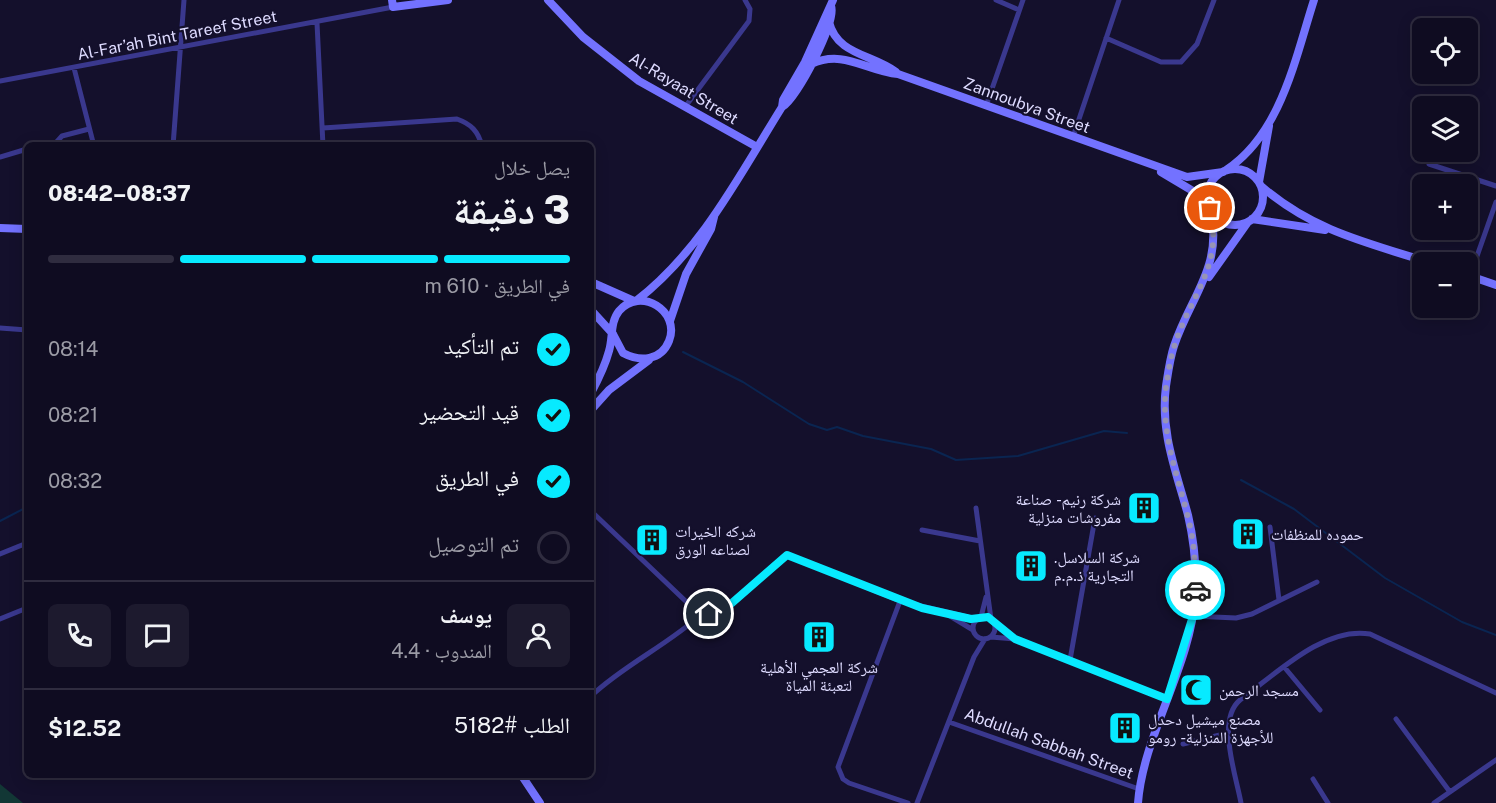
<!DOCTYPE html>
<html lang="ar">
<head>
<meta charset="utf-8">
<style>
	:root { --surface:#0f0c21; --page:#1d1a2e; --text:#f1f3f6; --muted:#9b9ba5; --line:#2f2c3f; --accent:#07eaff }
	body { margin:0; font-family:"Public Sans","Noto Naskh Arabic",sans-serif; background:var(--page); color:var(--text); direction:rtl; height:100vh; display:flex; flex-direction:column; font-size:22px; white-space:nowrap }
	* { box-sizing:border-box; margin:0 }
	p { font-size:20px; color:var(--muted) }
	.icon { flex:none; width:33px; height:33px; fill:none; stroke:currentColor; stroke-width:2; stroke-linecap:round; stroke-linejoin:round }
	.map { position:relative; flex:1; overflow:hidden; direction:ltr }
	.panel { position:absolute; left:24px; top:142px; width:570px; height:636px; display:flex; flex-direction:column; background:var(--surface); border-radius:9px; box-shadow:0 3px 15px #0003,0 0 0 2px var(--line); direction:rtl }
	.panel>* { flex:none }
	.controls { position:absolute; left:1412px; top:18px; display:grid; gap:12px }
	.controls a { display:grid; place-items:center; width:66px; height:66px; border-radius:9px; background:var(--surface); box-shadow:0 3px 15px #0003,0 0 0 2px var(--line); font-size:30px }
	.pin { position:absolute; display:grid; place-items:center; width:51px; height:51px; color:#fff; margin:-26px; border:3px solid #fff; border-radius:50%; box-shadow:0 2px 6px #0007 }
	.courier { position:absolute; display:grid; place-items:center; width:60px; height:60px; margin:-30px; border:4px solid #07eaff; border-radius:50%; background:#fff; color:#222; box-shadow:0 2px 8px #0007 }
	.overview em { font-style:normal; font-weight:800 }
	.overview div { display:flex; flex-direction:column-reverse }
	.overview { display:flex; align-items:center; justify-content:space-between; height:102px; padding:0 24px }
	h1 { font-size:39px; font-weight:800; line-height:45px }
	.bar { display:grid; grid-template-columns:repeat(4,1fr); gap:9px 6px; align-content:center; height:72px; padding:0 24px }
	.bar i { height:8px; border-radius:4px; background:var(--line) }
	.bar .current { background:var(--accent) }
	.bar p { grid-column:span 4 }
	.line { display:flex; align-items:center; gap:15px; padding:0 24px; border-top:2px solid var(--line) }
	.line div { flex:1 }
	.round { display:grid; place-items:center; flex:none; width:63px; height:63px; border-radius:9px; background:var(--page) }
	ol { padding:0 24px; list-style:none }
	li { display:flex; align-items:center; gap:18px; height:66px }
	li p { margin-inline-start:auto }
	li .icon { padding:6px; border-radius:50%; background:var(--accent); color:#111; stroke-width:4 }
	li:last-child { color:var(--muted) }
	li i { width:33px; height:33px; border:3px solid var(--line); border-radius:50% }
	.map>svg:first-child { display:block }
	.green { fill:#123735 }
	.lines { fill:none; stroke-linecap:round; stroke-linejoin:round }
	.stream { stroke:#0a2551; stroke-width:2 }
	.street { stroke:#3a388e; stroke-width:5 }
	.secondary { stroke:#7372ff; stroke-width:8 }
	.done { stroke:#9794b5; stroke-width:6; stroke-dasharray:0 10.8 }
	.route { stroke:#07eaff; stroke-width:8 }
	.labels { text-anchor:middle; stroke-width:4.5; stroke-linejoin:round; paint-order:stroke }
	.street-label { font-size:16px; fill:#dedbff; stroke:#14102c }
	.poi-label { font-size:16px; fill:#dedbff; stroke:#14102c; text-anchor:start }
</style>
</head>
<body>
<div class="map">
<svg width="1496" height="803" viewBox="0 0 1496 803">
	<rect width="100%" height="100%" fill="#14102c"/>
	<!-- green -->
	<path class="green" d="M0,784L23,803H0Z"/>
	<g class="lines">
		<!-- stream -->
		<path class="stream" d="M683,352L743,382L809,424L827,430L837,427L863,436L931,449L956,460L1018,456L1104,431L1127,433
			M1241,480L1294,509L1385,578L1462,622L1496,635
			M0,521L27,507"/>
		<!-- street -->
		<path class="street" d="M996,0L1019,10
			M317,23L323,146
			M1106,38L1161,62H1181L1197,44L1214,0
			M74,68L94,146
			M0,81L393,7
			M986,106L1023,0
			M685,107L749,21L750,9L745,0
			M323,128L457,119C471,124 478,131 482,146
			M1073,137L1119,0
			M53,146L62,136L89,129
			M173,146L184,0
			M0,157L27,149
			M1429,164L1496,186
			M1470,276L1496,202
			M0,328L27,330
			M976,508L991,619
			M591,511L696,611C707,615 715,615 725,609L787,555L900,601L976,619
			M1270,527L1279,600
			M922,530L980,541
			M0,554L27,543
			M900,601L838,767L843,779L849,783L908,803
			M950,616L973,630
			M1193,616L1236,618L1252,614L1317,582
			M973 628a11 11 0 1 1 22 0a11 11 0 1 1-22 0Z
			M981,617L986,597
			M0,619L27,608
			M995,625L1011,637
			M991,637L1015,639L1167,699
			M1070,660L1095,518
			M1285,668L1320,710
			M591,696C625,664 668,645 703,613
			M1396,719L1450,792
			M949,722L1139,789
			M1183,744L1228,733
			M1313,779L1328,803
			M917,803L974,657L985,639
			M1241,803C1236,775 1216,720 1240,700C1276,674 1324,626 1370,634L1496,693
			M1434,803L1496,760"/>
		<!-- secondary -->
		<path class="secondary" d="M392,0L393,7L448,0
			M548,0L583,37L639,81L757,147
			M829,22C837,55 872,54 896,72
			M811,64C844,49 866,71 898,74L1187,177L1223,172
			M782,107L783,100L805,62L833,0
			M1207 197a28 28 0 1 1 56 0a28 28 0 1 1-56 0Z
			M1226,170C1281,134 1295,59 1314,0
			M1161,172L1208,200
			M1259,182L1269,126
			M1261,186C1312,230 1364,242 1428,262
			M1252,219L1325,230
			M0,228L27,229
			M1467,275L1496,285
			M1209,277L1248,222
			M591,282L634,301
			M636,301C701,251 739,176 782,107C797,99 837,21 831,6
			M591,310L613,334
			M670,321L686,274L711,229L714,217
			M591,393C598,380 605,366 609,351C613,338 610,322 619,311C640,286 681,311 669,341C661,361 640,362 623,353L613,334
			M591,410L609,390L649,360
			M522,776L540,803
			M1138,803C1143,735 1191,666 1195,597C1197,570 1194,541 1188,515C1176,471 1160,432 1166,386C1168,373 1170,358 1174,346C1191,295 1224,266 1210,208"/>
	</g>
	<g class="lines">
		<!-- done -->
		<path class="done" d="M1195,590C1195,571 1195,550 1191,531C1181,482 1160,438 1166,387C1168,374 1170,360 1174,347C1190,295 1224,267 1210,208"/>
		<!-- route -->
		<path class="route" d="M709,614L725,609L787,555L922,608L971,619L988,617L1015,639L1167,699L1193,616L1195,590"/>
	</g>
	<!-- icons -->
	<defs>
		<symbol id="building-square" viewBox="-11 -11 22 22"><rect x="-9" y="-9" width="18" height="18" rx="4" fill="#07eaff" stroke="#14102c"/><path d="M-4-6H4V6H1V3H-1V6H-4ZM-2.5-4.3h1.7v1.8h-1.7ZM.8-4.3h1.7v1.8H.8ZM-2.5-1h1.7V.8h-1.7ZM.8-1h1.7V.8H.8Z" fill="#111"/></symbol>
		<symbol id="mosque-square" viewBox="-11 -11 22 22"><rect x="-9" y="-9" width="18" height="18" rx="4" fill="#07eaff" stroke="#14102c"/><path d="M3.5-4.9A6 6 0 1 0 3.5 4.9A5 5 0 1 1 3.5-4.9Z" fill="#111"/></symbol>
	</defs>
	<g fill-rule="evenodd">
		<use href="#building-square" x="1125" y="489" width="38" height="38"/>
		<use href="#building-square" x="1229" y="515" width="38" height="38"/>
		<use href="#building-square" x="633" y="521" width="38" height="38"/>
		<use href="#building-square" x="1012" y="547" width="38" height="38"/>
		<use href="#building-square" x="800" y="618" width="38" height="38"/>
		<use href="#mosque-square" x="1177" y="671" width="38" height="38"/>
		<use href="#building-square" x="1106" y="709" width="38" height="38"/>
	</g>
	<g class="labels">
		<!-- street labels -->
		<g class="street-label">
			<text transform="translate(177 35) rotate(-11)" y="6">Al-Far’ah Bint Tareef Street</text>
			<text transform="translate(684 88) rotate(31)" y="6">Al-Rayaat Street</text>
			<text transform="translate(1027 105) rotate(20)" y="6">Zannoubya Street</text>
			<text transform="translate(1049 743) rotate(20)" y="6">Abdullah Sabbah Street</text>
		</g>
		<!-- poi labels -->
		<g class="poi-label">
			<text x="1121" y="505" text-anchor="end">شركة رنيم - صناعة<tspan x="1121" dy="18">مفروشات منزلية</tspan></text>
			<text x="675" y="537">شركه الخيرات<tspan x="675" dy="18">لصناعه الورق</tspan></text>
			<text x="1271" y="540">حموده للمنظفات</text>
			<text x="1054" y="563">.شركة السلاسل<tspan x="1054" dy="18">التجارية ذ.م.م</tspan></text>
			<text x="819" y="673" text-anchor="middle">شركة العجمي الأهلية<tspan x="819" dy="18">لتعبئة المياة</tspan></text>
			<text x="1219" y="696">مسجد الرحمن</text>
			<text x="1148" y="725">مصنع ميشيل دحدل<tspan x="1148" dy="18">للأجهزة المنزلية - رومو</tspan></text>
		</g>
	</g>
</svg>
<div class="controls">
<a><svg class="icon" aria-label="locate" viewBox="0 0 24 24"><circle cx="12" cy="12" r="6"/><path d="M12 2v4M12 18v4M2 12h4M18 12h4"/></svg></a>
<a><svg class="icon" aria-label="layers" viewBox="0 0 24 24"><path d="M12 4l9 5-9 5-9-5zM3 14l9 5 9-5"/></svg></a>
<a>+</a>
<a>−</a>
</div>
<div class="pin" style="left:1210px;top:208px;background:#ea580c"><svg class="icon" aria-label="bag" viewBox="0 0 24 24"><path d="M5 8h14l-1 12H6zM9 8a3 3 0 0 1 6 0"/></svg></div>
<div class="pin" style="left:709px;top:614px;background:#1f2937"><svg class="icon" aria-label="home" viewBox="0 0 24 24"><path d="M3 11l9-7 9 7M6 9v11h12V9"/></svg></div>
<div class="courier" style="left:1195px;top:590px"><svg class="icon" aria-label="car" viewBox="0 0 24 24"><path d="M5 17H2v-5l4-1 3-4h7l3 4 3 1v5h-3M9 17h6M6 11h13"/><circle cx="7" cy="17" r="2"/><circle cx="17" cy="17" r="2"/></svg></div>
<section class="panel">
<div class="overview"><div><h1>3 دقيقة</h1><p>يصل خلال</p></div><em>08:37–08:42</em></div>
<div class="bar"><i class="current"></i><i class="current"></i><i class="current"></i><i></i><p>في الطريق · 610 m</p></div>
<ol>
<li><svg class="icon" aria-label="check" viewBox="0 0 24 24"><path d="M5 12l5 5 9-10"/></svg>تم التأكيد<p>08:14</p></li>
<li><svg class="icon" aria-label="check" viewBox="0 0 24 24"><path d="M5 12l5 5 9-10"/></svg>قيد التحضير<p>08:21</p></li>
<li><svg class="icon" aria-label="check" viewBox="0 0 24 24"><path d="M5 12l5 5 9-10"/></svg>في الطريق<p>08:32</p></li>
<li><i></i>تم التوصيل</li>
</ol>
<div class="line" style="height:108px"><a class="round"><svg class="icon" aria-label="person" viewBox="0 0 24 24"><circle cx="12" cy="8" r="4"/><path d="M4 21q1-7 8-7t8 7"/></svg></a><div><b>يوسف</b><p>المندوب · 4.4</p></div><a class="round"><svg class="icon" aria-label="chat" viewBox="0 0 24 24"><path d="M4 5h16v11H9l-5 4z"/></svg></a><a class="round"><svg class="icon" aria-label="phone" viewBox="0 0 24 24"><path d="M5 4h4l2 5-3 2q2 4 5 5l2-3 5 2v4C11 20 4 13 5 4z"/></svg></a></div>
<div class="line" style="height:78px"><div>الطلب #5182</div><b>$12.52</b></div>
</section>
</div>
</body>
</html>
